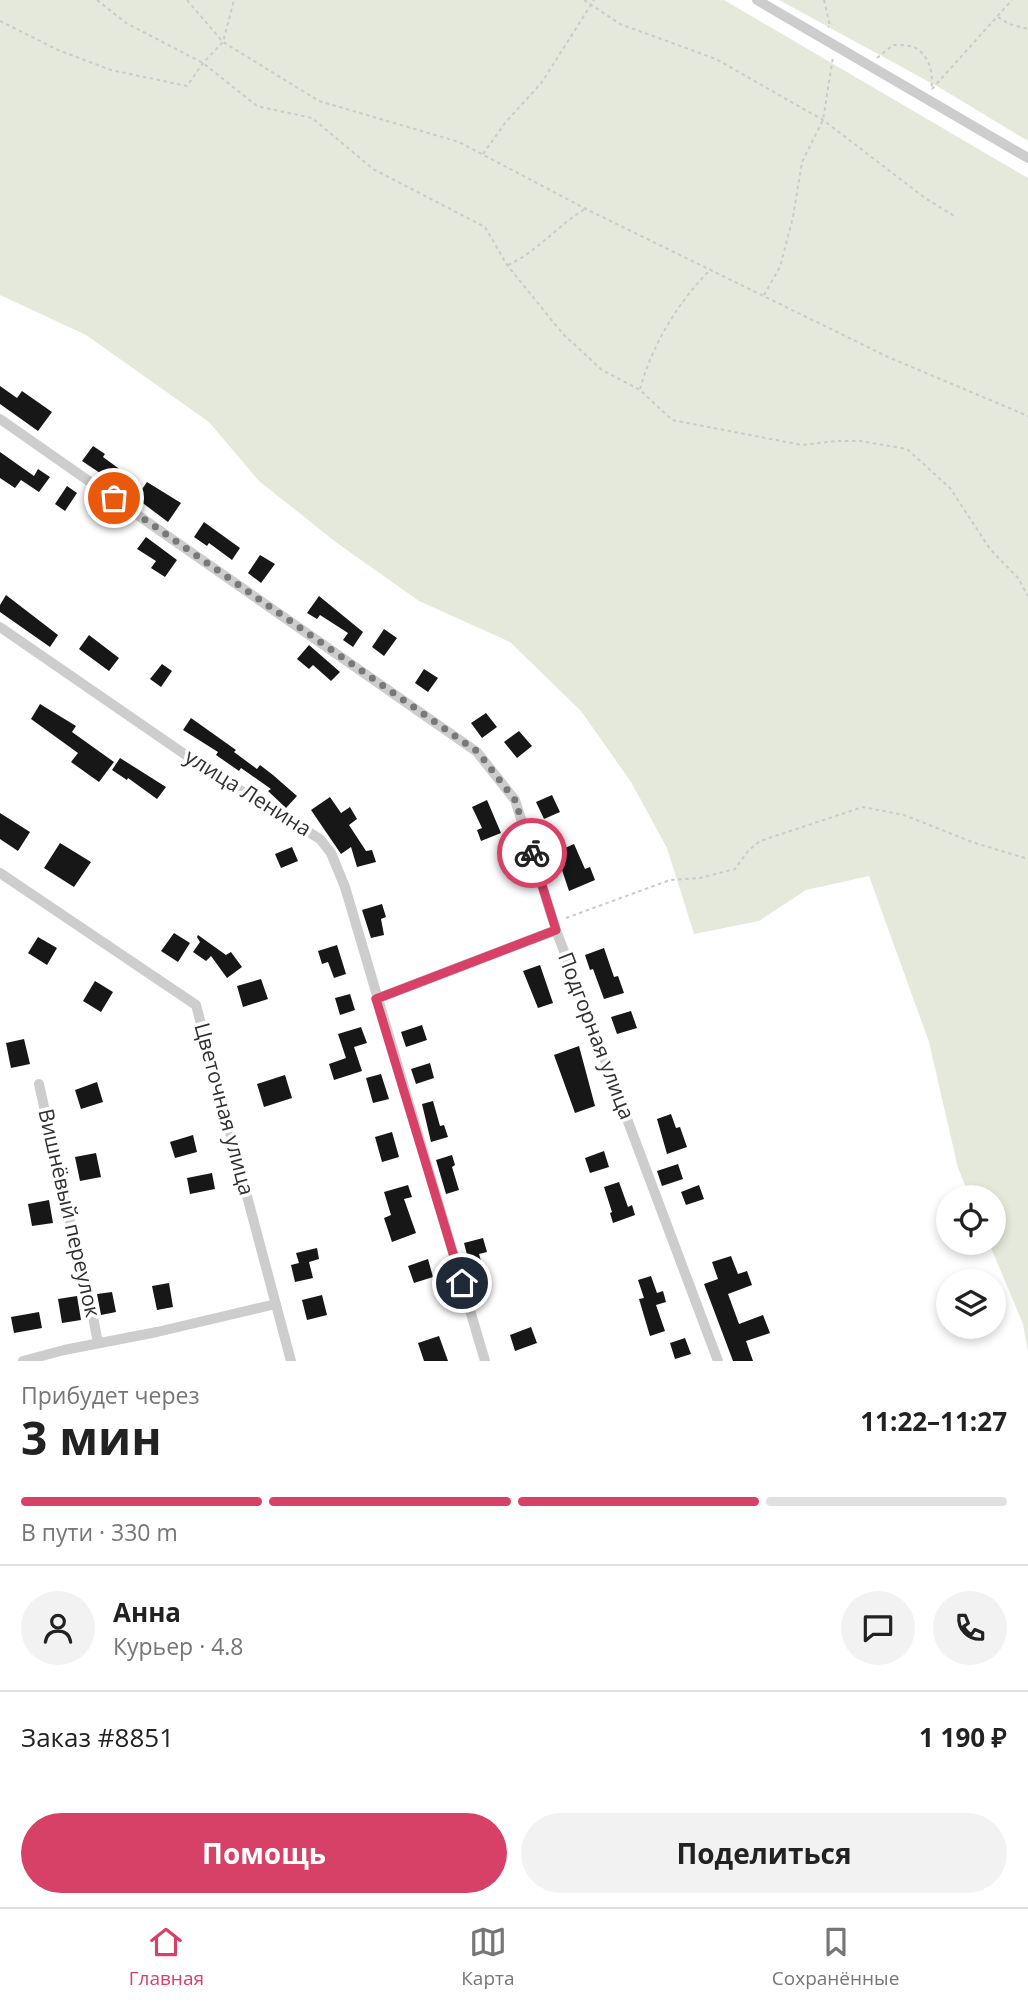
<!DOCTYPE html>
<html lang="ru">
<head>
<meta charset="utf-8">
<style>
	:root { --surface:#fff; --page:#f2f2f2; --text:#222; --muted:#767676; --line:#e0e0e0; --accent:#d84167 }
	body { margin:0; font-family:"Open Sans",sans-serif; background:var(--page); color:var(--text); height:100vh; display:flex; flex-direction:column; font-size:26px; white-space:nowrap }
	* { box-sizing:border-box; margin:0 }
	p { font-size:23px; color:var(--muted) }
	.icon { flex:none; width:38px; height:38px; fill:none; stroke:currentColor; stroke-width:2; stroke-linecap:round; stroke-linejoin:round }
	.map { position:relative; height:1361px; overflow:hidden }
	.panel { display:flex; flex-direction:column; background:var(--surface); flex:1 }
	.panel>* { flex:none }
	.fabs { position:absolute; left:936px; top:1185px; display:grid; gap:14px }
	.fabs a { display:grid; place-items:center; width:70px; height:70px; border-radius:50%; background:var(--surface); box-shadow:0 4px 10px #0003; font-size:35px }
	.pin { position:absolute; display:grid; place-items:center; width:60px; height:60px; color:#fff; margin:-30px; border:4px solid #fff; border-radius:50%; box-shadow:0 2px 7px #0007 }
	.courier { position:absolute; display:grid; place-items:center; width:70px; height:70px; margin:-35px; border:5px solid #d84167; border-radius:50%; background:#fff; color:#222; box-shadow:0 2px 9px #0007 }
	.headline em { font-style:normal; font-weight:700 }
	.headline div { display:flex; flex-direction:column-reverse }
	.headline { display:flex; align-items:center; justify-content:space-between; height:119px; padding:0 21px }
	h1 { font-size:46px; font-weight:700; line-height:52px }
	.bar { display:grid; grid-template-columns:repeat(4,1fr); gap:10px 7px; align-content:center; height:84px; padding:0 21px }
	.bar i { height:9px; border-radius:5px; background:var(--line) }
	.bar .active { background:var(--accent) }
	.bar p { grid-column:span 4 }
	.line { display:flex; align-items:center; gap:18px; padding:0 21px; border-top:2px solid var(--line) }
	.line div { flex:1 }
	.round { display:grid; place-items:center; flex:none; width:74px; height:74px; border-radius:37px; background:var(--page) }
	.primary-button { display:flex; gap:14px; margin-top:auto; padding:14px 21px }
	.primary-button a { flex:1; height:80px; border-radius:42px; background:var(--accent); color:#fff; font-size:28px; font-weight:700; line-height:80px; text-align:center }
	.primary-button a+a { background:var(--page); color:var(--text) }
	.tab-bar { display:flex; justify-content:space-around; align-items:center; height:98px; border-top:2px solid var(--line); background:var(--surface); font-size:19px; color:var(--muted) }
	.tab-bar a { display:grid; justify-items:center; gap:4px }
	.tab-bar .active { color:var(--accent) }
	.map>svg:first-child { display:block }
	.green { fill:#e5e9dc }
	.building { fill:#171717 }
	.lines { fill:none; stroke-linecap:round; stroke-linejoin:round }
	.path { stroke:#cacaca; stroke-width:2; stroke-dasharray:3.5 3.5; stroke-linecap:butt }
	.minor { stroke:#cdcdcd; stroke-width:10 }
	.done { stroke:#787878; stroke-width:7; stroke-dasharray:0 12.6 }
	.route { stroke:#d84167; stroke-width:9 }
	.labels { text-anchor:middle; stroke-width:7; stroke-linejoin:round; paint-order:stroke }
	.street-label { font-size:21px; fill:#303030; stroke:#fff }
</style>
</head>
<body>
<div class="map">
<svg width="1028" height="1361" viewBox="0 0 1028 1361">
	<rect width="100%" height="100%" fill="#fff"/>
	<!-- green -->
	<path class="green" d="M0,0H724L1028,178V1352L1023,1324L989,1243L994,1242V1197H970L958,1168L929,1042L869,876L806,890L759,921L694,934L667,848L631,782L581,711L510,642L419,601L337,543L259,481L209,422L86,335L0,295Z
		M779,0H1028V141L942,89Z"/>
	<!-- building -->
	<path class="building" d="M0,386L17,398L22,391L52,412L38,431L0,404Z
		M93,446L105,454L103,457L129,476L121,487L82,461Z
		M0,452L34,476L38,469L50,477L39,492L21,480L15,488L0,478Z
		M147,482L181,503L168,522L136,498Z
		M67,486L77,493L65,511L55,504Z
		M204,522L240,548L232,560L209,543L207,546L194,537Z
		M146,537L177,560L165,577L151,568L156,561L137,549Z
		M260,555L275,564L261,583L248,573Z
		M6,595L58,635L50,647L0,612V605Z
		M319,596L363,632L353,647L343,640L348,633L320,615L317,619L307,613Z
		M384,629L397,638L384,656L372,647Z
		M89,635L119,658L109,671L79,649Z
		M309,645L340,672L331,681L313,665L309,669L297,659Z
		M162,664L172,671L161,687L150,679Z
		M424,669L438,678L428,692L415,683Z
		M40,704L76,726L72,732L114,762L99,782L71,762L78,753L31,719Z
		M486,713L497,727L482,738L471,723Z
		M191,718L236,750L234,752L257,769L260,765L273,775L297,796L286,808L268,791L271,789L241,768L239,771L216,755L218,752L183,730Z
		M519,731L532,746L517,758L504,742Z
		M120,758L166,787L157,799L128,778L127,780L112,770Z
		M552,795L560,812L544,819L536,802Z
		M330,797L341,813L350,807L357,819L349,825L366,851L372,850L376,862L357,867L351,847L341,854L311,810Z
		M487,800L501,833L481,841L477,830L482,828L472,807Z
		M0,813L30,832L18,851L0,839Z
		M60,843L91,862L74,887L44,868Z
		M574,844L585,869L590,867L595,880L569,891L556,852Z
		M292,847L298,861L281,868L275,854Z
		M382,904L386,917L381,919L384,935L371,938L362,910Z
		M174,933L190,943L178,962L161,951Z
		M198,935L226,955L231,952L242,967L227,978L211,956L206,961L193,952L200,942L197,937Z
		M38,937L57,948L47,965L28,953Z
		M337,945L346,974L334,978L328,962L322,964L318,951Z
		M604,948L614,977L618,976L624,993L604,999L593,969L590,970L585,955Z
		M540,965L553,1003L538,1008L523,971Z
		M261,979L268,999L243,1007L237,986Z
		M95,981L113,992L101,1012L83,1001Z
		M350,994L355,1010L340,1015L335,998Z
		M631,1011L637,1028L617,1034L611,1017Z
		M422,1025L427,1040L406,1047L401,1032Z
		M361,1027L367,1043L354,1047L362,1071L334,1080L329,1064L346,1058L338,1034Z
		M24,1039L30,1064L11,1068L6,1043Z
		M579,1046L595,1106L575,1113L554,1055Z
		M430,1063L434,1078L416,1084L411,1069Z
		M381,1074L389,1099L373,1103L366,1078Z
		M285,1075L292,1098L264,1107L257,1084Z
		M97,1082L103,1102L81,1109L75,1090Z
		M433,1101L440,1126L444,1125L448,1137L431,1142L422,1104Z
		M671,1114L676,1128L680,1127L687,1147L667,1154L657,1119Z
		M392,1132L399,1157L382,1162L375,1137Z
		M193,1135L197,1152L175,1158L170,1142Z
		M604,1151L609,1167L590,1173L585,1158Z
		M96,1153L101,1177L80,1181L75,1157Z
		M452,1155L455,1165L452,1167L459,1190L446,1194L436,1160Z
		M678,1164L683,1179L662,1186L657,1171Z
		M212,1173L215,1189L190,1194L187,1178Z
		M619,1182L628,1207L632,1205L635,1215L613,1223L610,1213L612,1212L604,1187Z
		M408,1185L412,1197L404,1199L416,1233L392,1242L384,1218L391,1215L384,1192Z
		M699,1185L704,1199L686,1205L681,1192Z
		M49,1200L53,1223L32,1226L28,1204Z
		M483,1238L487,1252L479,1254L486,1278L474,1282L464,1243Z
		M317,1248L319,1259L309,1262L313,1278L295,1282L291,1265L299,1263L296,1253Z
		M731,1256L738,1274L747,1271L752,1285L728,1294L739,1324L763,1315L770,1333L746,1341L753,1361H733L704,1284L718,1279L712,1262Z
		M428,1259L433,1277L414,1283L408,1266Z
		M651,1276L657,1293L663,1291L666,1302L656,1305L665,1331L650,1336L639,1299L644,1298L638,1280Z
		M169,1283L173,1307L157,1310L152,1286Z
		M112,1292L116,1312L101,1315L97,1294Z
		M322,1295L327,1315L307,1320L302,1300Z
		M77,1296L81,1320L62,1323L58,1299Z
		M39,1312L42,1328L14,1333L11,1317Z
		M531,1327L537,1343L515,1351L510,1335Z
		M439,1336L448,1361H424L418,1343Z
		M685,1338L691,1354L675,1359L670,1343Z"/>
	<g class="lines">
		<!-- path -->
		<path class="path" d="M97,0L126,23L203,63L257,106L312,118L373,169L485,227L507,265L563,334L602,370L640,390L672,420L802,445L836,441H860L907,449L950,488L990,549L1018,578L1028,596
			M187,0L223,42L319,101L459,142L586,209L888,357L1028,416
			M584,0L620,24L716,59L823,120L925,198L956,217
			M824,0L830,26L828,27
			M998,17L1009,24L1028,29
			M0,21L58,50L111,70L187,86L203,63L223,42L234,0
			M877,58L893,45C900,45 910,45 916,48C930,57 934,75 931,90
			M932,89L1012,0
			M483,154L505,123L542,82L594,0
			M508,265C537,252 558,225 585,209
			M764,295L780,267L793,217L802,162L823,120L833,57
			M640,389C652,345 678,302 711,269
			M566,918L670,880L700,878L735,869L748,851L760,841L863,807L904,815L972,842L1028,859"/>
		<!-- minor -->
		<path class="minor" d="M757,0L1028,158
			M0,419L477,752L515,800L556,930L718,1361
			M0,627L209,771L320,839L331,853L345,887L485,1361
			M0,873L196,1005L291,1361
			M376,999L556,930
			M39,1084L64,1198L88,1291L98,1343
			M23,1361L64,1350L157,1332L276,1304"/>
	</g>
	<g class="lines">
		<!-- done -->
		<path class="done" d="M114,498L478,752L515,800L532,853"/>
		<!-- route -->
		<path class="route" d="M462,1283L376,999L556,930L532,853"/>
	</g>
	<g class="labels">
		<!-- street labels -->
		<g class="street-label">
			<text transform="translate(248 793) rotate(32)" y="7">улица Ленина</text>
			<text transform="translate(596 1036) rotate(69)" y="7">Подгорная улица</text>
			<text transform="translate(224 1109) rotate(75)" y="7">Цветочная улица</text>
			<text transform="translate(69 1213) rotate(77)" y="7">Вишнёвый переулок</text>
		</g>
	</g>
</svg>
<div class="fabs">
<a><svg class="icon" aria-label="locate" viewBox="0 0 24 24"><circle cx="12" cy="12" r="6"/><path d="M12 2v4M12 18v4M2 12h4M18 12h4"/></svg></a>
<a><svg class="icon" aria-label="layers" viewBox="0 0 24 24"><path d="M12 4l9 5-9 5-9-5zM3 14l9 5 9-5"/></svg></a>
</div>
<div class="pin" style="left:114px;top:498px;background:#ea580c"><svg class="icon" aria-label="bag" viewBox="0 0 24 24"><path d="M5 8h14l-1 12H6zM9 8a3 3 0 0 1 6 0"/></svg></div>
<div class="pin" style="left:462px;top:1283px;background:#1f2937"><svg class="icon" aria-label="home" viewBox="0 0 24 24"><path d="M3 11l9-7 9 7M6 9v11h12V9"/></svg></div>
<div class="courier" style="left:532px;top:853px"><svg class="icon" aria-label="bike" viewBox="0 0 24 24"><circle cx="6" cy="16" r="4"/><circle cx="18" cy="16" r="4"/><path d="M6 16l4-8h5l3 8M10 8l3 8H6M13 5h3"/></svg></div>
</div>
<section class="panel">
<div class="headline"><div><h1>3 мин</h1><p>Прибудет через</p></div><em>11:22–11:27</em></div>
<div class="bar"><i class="active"></i><i class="active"></i><i class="active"></i><i></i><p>В пути · 330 m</p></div>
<div class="line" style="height:126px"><a class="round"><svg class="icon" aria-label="person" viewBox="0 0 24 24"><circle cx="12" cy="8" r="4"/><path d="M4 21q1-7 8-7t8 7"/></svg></a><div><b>Анна</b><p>Курьер · 4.8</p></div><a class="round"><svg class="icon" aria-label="chat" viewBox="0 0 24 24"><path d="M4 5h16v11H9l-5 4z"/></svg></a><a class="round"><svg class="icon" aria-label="phone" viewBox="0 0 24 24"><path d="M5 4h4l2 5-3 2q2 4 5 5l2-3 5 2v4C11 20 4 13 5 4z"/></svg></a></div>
<div class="line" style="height:91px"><div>Заказ #8851</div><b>1 190 ₽</b></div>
<div class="primary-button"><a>Помощь</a><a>Поделиться</a></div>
</section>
<nav class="tab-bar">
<a class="active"><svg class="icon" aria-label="home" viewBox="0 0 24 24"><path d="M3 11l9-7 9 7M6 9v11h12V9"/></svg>Главная</a>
<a><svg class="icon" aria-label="map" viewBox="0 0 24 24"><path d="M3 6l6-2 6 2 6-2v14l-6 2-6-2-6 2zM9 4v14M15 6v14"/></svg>Карта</a>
<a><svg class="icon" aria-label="saved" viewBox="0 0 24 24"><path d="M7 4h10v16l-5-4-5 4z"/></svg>Сохранённые</a>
</nav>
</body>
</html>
